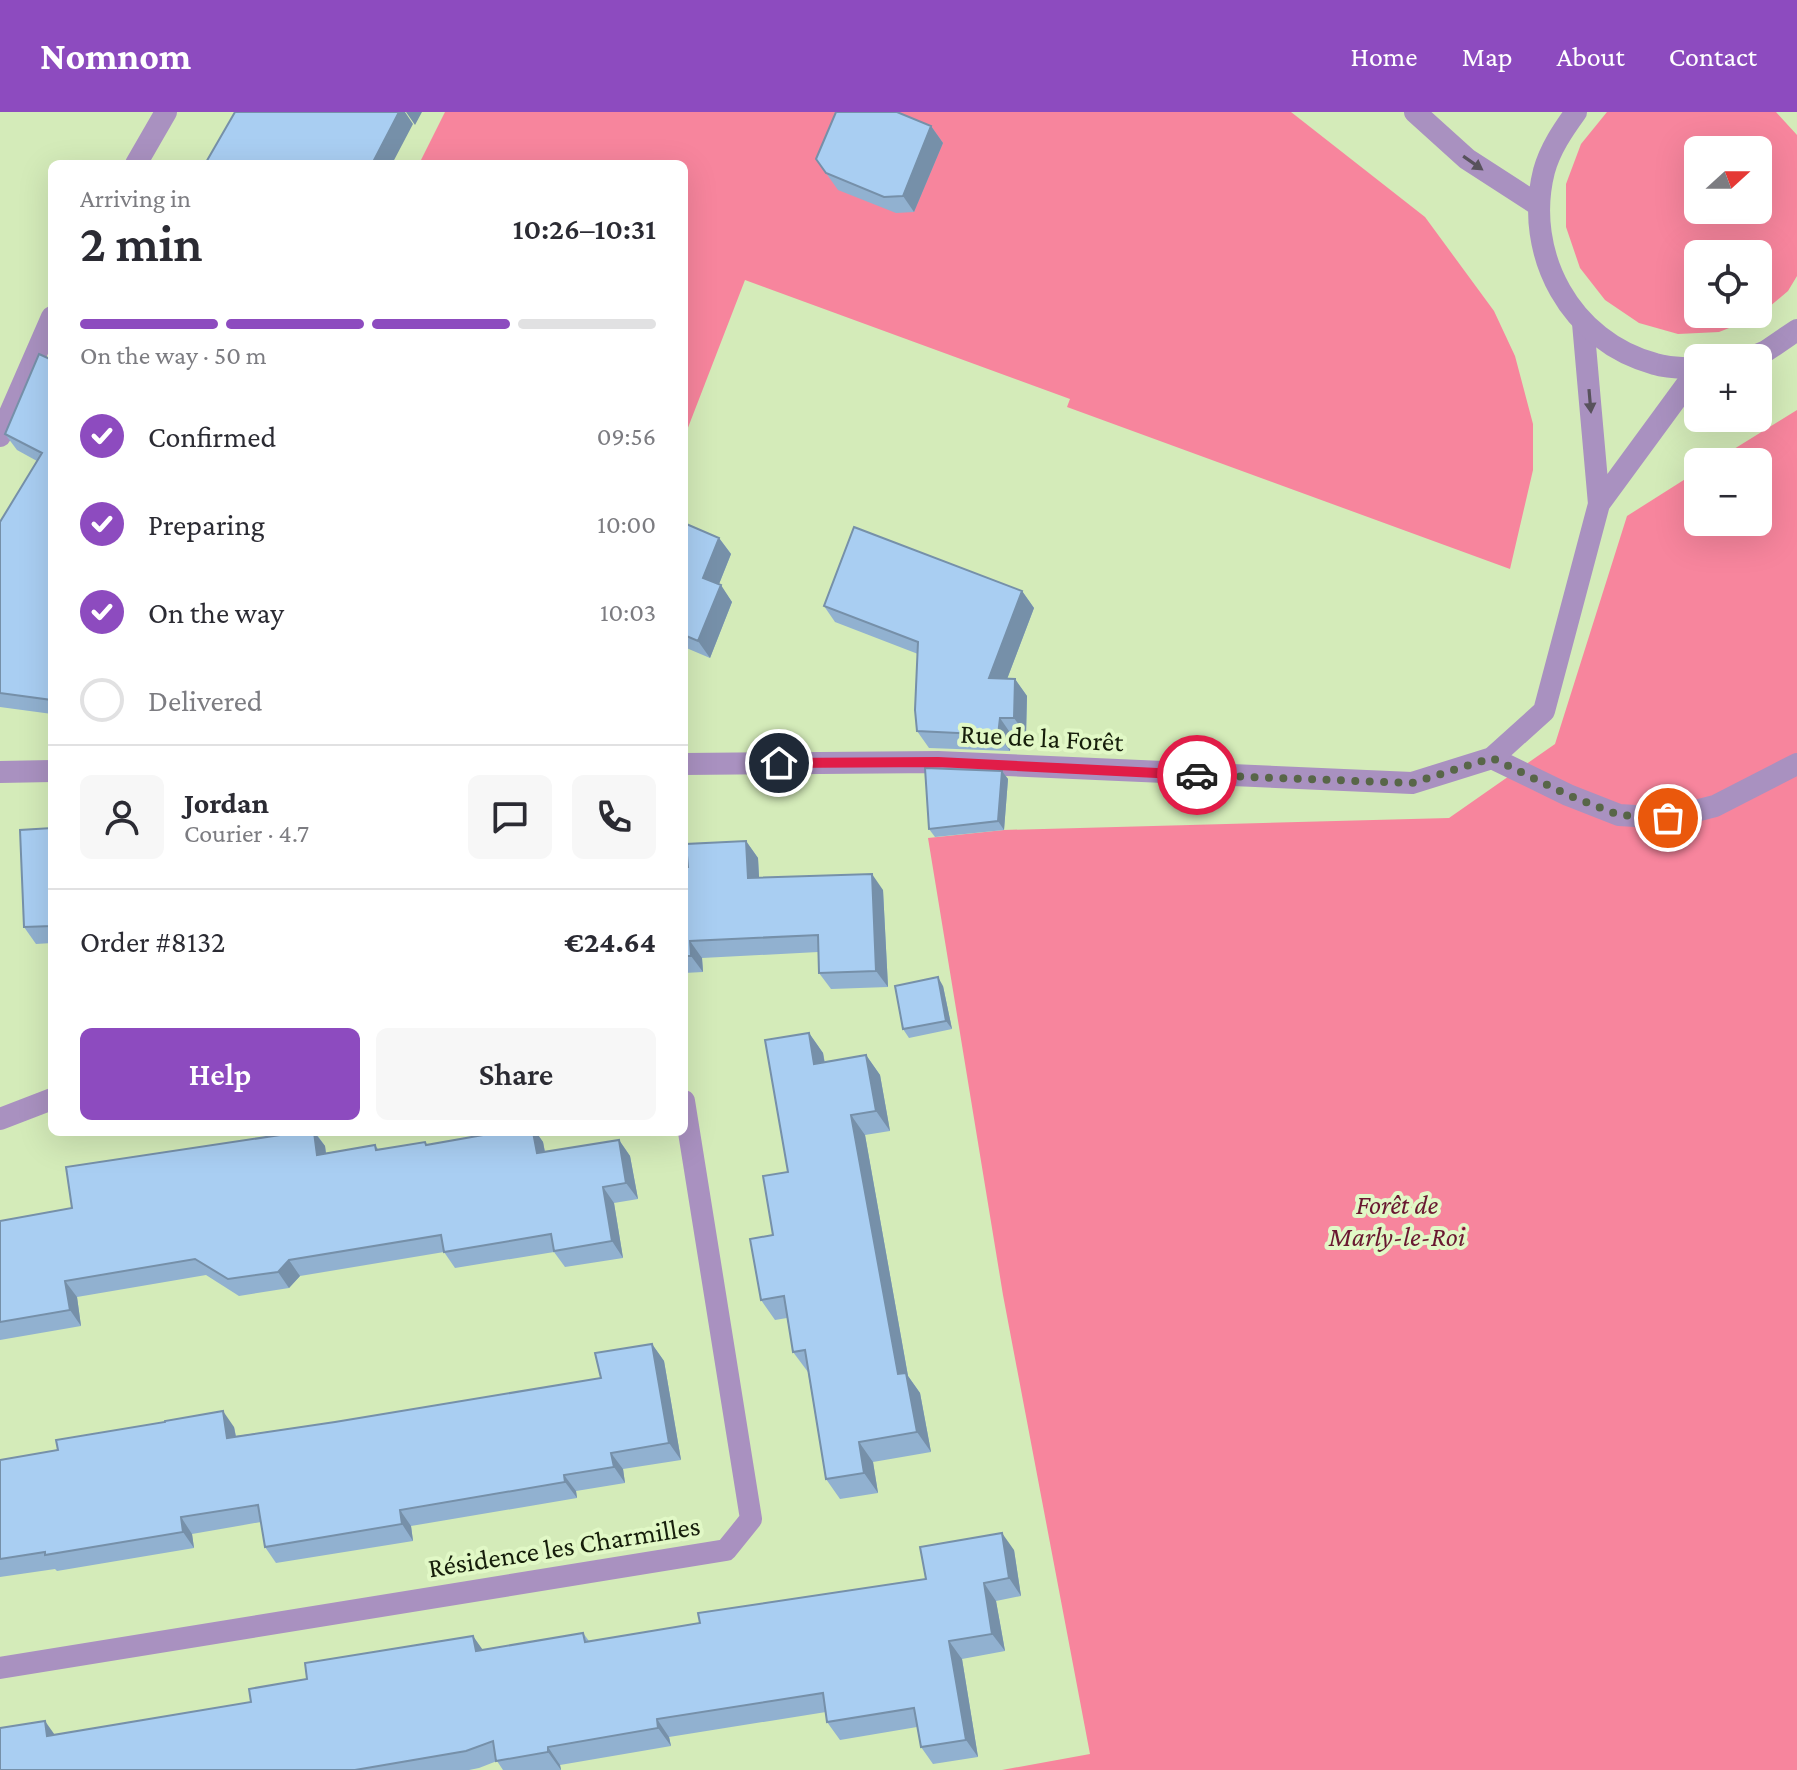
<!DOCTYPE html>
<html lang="en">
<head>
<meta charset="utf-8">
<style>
	:root { --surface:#fff; --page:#f7f7f7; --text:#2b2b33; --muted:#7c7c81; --line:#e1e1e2; --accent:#8d4bbf }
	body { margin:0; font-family:"Crimson Pro",serif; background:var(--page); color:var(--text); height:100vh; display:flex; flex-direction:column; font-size:30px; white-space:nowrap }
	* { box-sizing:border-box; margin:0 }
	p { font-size:26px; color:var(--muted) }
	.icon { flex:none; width:44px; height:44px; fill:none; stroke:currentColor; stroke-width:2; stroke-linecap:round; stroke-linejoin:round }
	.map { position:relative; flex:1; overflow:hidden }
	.panel { position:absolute; left:48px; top:48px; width:640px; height:976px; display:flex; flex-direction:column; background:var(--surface); border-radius:12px; box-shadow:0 8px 32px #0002 }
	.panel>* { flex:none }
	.needle { width:52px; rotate:69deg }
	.buttons { position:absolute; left:1684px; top:24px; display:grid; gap:16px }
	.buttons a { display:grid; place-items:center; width:88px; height:88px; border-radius:12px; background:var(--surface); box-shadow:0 8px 32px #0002; font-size:40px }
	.pin { position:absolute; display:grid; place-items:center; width:68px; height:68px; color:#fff; margin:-34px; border:4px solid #fff; border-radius:50%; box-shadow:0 2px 8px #0007 }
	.courier { position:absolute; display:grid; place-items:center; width:80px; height:80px; margin:-40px; border:6px solid #e11d48; border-radius:50%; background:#fff; color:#222; box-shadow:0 2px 10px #0007 }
	.headline em { font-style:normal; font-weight:600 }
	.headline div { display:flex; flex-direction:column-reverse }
	.headline { display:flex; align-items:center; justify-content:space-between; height:136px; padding:0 32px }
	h1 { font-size:52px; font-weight:600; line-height:60px }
	.bar { display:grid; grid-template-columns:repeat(4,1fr); gap:12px 8px; align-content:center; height:96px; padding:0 32px }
	.bar i { height:10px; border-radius:6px; background:var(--line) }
	.bar .on { background:var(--accent) }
	.bar p { grid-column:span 4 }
	.line { display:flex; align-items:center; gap:20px; padding:0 32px; border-top:2px solid var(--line) }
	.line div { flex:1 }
	.round { display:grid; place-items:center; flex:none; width:84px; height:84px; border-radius:12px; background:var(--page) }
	ol { padding:0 32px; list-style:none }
	li { display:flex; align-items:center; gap:24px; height:88px }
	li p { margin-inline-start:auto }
	li .icon { padding:8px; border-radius:50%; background:var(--accent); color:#fff; stroke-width:4 }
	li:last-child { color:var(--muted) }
	li i { width:44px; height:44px; border:4px solid var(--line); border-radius:50% }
	.button { display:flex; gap:16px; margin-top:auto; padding:16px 32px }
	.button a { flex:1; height:92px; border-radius:12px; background:var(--accent); color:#fff; font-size:32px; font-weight:600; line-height:92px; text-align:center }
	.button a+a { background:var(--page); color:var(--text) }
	header { display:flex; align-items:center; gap:48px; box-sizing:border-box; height:112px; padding:0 40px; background:var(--accent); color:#fff }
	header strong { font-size:38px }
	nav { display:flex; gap:44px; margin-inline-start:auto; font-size:28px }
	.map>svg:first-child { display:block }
	.green { fill:#f7859d; fill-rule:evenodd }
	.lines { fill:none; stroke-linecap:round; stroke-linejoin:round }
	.service { stroke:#a991c0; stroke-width:22 }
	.minor { stroke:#a991c0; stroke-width:22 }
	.tertiary { stroke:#a991c0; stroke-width:22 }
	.wall { fill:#91b1d0 }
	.shaded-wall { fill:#7690a9 }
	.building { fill:#a9cef2; stroke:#7690a9; stroke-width:2 }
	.oneway { fill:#58525c }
	.done { stroke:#586648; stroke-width:8; stroke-dasharray:0 14.4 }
	.route { stroke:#e11d48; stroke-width:10 }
	.labels { text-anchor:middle; stroke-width:8; stroke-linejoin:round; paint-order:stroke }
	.street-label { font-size:28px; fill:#161e0b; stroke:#e1f8c6 }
	.park-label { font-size:28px; font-style:italic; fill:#691830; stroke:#e1f8c6 }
</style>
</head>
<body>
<header>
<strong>Nomnom</strong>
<nav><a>Home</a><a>Map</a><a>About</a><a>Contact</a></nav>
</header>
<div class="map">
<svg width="1797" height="1658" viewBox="0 0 1797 1658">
	<rect width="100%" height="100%" fill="#d4ebb9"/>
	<!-- green -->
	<path class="green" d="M445,0H1291L1425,105L1494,199L1515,244L1533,312V358L1510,457L1067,295L1070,287L745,168L684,326V52H419Z
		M1607,0H1776L1797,23V164L1788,179L1757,205L1719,220L1678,222L1639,211L1605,188L1580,156L1566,115V72L1581,32ZM1698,38H1758V98H1698ZM1698,142H1758V202H1698Z
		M1797,298V1658H1002L1090,1642L1003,1183L928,726L1004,718L1449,706L1555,632L1627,404L1698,359V410H1758V350H1713Z"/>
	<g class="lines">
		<!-- service -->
		<path class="service" d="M1492,646L1568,683L1619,703L1668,706L1715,694L1797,652
			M0,1007L52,987
			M0,1556L726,1438L751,1407L684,989"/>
		<!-- minor -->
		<path class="minor" d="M136,52L166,0
			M0,324L52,205
			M1599,392L1698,257
			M684,652L938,650L1412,671L1492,646L1544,599L1599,392L1583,211
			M0,660L52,659"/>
		<!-- tertiary -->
		<path class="tertiary" d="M1415,0L1467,47L1538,93
			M1576,0C1563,18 1550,37 1544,59C1523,142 1571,230 1655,252C1668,256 1684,256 1698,257
			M1750,246L1766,239L1797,218"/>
	</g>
	<!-- wall -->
	<path class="wall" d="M931,14L943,31L914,100L896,101L838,78L816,47Z
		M52,248V602L0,595V410L37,349L17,338L5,322Z
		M684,411L719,426L731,442L719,472L732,490L710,546L684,535Z
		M1022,479L1034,496L1007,567H1015L1027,584L1026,623L1011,622L1010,639L929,636L917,619L918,542L835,510L824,494Z
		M1002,659L1008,667L1004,718L935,725L929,717Z
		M52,716V831L36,832L24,815Z
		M746,729L758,746L759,766L883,778L888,875L831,877L819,861L818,840L702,846L703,860L684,861V755H688Z
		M943,874L952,917L909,926L903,917Z
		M809,921L823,941L825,951L866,943L880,963L890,1019L865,1023L908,1264L920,1281L931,1340L873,1350L878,1381L840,1387L826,1367L808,1260L793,1240L787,1206L775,1208L761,1188L773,1123L788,1060Z
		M300,1020H315L325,1034L326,1041L375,1033L378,1037L428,1033L500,1020H536L543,1030L545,1040L619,1028L630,1044L638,1087L614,1091L623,1146L565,1155L554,1140L455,1156L444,1140L300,1164L289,1176L239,1184L206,1163L77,1185L81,1214L0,1228V1109L72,1096Z
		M652,1232L664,1249L681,1348L623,1357L625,1371L576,1379L577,1386L411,1414L413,1429L276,1451L265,1435L261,1410L192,1422L194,1436L57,1459L55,1457L0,1465V1348L234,1315L236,1324L335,1310L601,1266Z
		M1014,1438L1021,1484L996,1489L1005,1539L962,1547L978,1645L933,1652L921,1635L917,1615L840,1628L827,1610L826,1600L669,1625L671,1634L560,1653L561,1658H503L497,1649L479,1656L469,1658H0L55,1623L251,1590L307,1567L473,1524L482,1538L583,1521L589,1529L700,1511L926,1467Z"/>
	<!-- shaded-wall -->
	<path class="shaded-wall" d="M399,0H405L413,12L392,52H372Z
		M406,0H422L415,13Z
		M931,14L943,31L914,100L903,84Z
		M719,426L731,442L715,482L703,466Z
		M721,473L732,490L710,546L698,529Z
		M1022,479L1034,496L1001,583L989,566Z
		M1015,567L1027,584L1026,623L1014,606Z
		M1000,606L1011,622L1010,639L998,623Z
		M1002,659L1008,667L1004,718L998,709Z
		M746,729L758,746L760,783L748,766Z
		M872,762L883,778L888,875L876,859Z
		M690,829L702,846L703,860L691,844Z
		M938,865L943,874L952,917L946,909Z
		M809,921L823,941L828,972L814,952Z
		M866,943L880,963L890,1019L876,999Z
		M851,1003L865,1023L908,1264L920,1281L931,1340L917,1320L898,1262Z
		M314,1020L325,1034L328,1059L317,1043Z
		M533,1020H536L543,1030L548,1057L537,1041Z
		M619,1028L630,1044L638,1087L626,1071Z
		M603,1075L614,1091L623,1146L612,1129Z
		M289,1148L300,1164L289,1176L278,1160Z
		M65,1169L77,1185L81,1214L70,1198Z
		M652,1232L664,1249L681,1348L669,1331Z
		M223,1299L234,1315L239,1342L227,1326Z
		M859,1330L873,1350L878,1381L864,1361Z
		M611,1341L623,1357L625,1371L614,1355Z
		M564,1363L576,1379L577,1386L565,1370Z
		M400,1398L411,1414L413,1429L402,1412Z
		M181,1405L192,1422L194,1436L183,1420Z
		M1002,1421L1014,1438L1021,1484L1009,1466Z
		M984,1471L996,1489L1005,1539L992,1522Z
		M473,1524L485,1541L476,1539Z
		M949,1529L962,1547L978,1645L966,1628Z
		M657,1607L669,1625L671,1634L658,1616Z
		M45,1609L57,1626L47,1624Z
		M548,1635L560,1653L561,1658L548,1640Z"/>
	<!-- building -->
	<path class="building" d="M235,0H399L372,52H288L286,51L285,52H205Z
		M836,0H897L931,14L903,84L884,85L826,61L816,47Z
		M39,242L52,248V588L0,581V410L42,341L5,322Z
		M684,411L719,426L703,466L721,473L698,529L684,523Z
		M854,415L1022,479L989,566L1015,567L1014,606H1000L998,623L917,619L915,598L918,530L824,494Z
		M925,656L1002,659L998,709L929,717Z
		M52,716V814L24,815L20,718Z
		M746,729L748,766L872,762L876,859L819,861L818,823L690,829L691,844H684V755H688L686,732Z
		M938,865L946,909L903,917L895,874Z
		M809,921L814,952L866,943L876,999L851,1003L898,1262L906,1261L917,1320L859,1330L864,1361L826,1367L805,1238L793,1240L784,1184L761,1188L750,1127L773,1123L763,1064L788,1060L765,928Z
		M300,1020H314L317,1043L375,1033L376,1038L425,1030L426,1033L500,1020H533L537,1041L619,1028L626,1071L603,1075L612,1129L554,1139L551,1122L444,1140L441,1123L289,1148L278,1160L228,1167L195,1147L65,1169L70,1198L0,1210V1109L72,1096L66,1055Z
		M652,1232L669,1331L611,1341L614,1355L564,1363L565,1370L400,1398L402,1412L265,1435L258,1393L181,1405L183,1420L45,1443V1440L0,1447V1348L58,1338L56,1328L165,1310V1309L223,1299L227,1326L335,1310L601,1266L595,1241Z
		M1002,1421L1009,1466L984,1471L992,1522L949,1529L966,1628L921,1635L914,1596L827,1610L823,1581L657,1607L658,1616L548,1635V1640L496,1649L493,1629L466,1639L355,1658H0V1616L45,1609L47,1624L251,1590L249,1577L307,1567L305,1551L473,1524L476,1539L583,1521L585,1530L700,1511L698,1501L926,1467L920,1435Z"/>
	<!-- one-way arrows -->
	<defs><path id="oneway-solid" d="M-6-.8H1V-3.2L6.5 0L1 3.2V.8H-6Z" transform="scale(2)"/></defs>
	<g class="oneway">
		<use href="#oneway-solid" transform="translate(1473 51) rotate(35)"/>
		<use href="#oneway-solid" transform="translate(1590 289) rotate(85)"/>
	</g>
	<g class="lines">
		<!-- done -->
		<path class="done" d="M1197,663L1412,671L1492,646L1568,683L1619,703L1668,706"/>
		<!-- route -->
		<path class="route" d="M779,651L938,650L1197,663"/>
	</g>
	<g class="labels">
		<!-- street labels -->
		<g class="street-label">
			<text transform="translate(1042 625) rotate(3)" y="10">Rue de la Forêt</text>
			<text transform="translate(564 1434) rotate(-9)" y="10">Résidence les Charmilles</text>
		</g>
		<!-- park labels -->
		<g class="park-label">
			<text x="1397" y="1102">Forêt de<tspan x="1397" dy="32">Marly-le-Roi</tspan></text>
		</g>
	</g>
</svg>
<div class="buttons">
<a><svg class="needle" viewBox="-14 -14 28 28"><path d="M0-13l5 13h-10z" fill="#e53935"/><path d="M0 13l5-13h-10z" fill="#7c7c81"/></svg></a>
<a><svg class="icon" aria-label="locate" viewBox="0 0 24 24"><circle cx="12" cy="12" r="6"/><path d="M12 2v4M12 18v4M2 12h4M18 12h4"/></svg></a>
<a>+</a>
<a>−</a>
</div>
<div class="pin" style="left:1668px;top:706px;background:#ea580c"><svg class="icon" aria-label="bag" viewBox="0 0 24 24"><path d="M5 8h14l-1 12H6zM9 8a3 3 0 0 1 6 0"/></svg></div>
<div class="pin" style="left:779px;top:651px;background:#1f2937"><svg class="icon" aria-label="home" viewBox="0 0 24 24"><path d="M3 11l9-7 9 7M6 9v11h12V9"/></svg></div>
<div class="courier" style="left:1197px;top:663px"><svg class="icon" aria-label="car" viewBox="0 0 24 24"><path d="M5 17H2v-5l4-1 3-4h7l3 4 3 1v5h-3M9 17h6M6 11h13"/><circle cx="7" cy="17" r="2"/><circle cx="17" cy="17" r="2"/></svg></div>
<section class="panel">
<div class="headline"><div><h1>2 min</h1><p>Arriving in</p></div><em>10:26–10:31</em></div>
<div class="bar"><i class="on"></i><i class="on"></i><i class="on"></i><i></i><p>On the way · 50 m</p></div>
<ol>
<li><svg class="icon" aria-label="check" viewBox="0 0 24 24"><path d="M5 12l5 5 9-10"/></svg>Confirmed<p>09:56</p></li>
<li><svg class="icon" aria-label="check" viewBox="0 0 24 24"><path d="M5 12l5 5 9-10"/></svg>Preparing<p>10:00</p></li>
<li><svg class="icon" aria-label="check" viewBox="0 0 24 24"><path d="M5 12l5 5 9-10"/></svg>On the way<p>10:03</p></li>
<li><i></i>Delivered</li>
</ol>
<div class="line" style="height:144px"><a class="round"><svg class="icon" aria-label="person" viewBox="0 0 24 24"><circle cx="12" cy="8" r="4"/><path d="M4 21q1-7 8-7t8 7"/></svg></a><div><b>Jordan</b><p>Courier · 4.7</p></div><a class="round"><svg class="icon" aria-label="chat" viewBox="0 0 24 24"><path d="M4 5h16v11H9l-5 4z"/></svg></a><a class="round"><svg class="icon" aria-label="phone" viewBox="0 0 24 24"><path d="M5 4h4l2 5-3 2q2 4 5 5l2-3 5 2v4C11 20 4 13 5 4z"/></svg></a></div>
<div class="line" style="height:104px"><div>Order #8132</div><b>€24.64</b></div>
<div class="button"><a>Help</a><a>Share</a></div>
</section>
</div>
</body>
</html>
